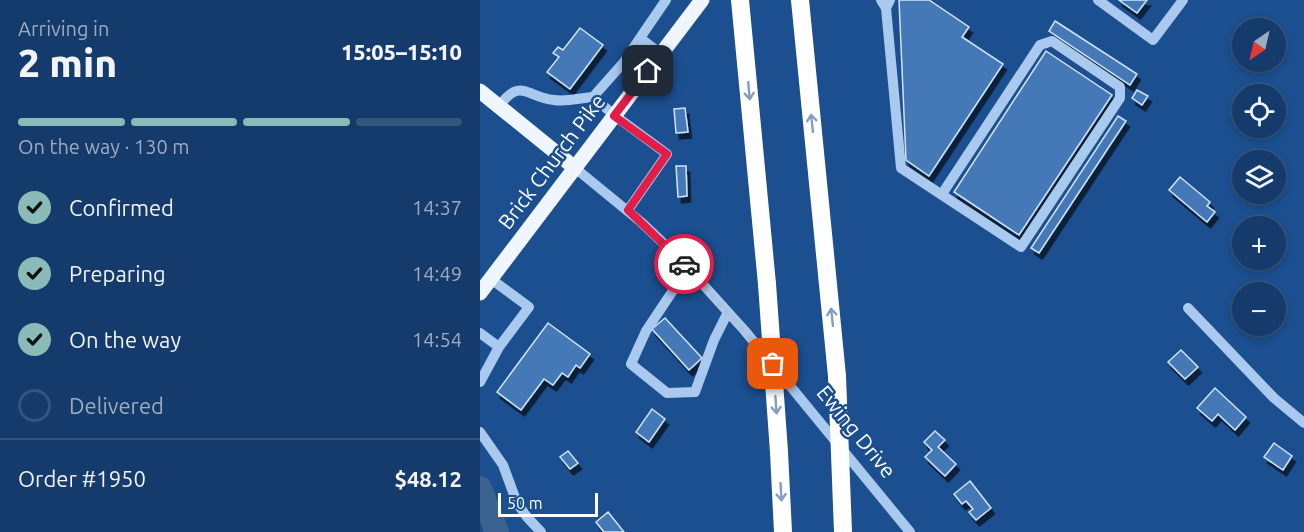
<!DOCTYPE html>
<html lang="en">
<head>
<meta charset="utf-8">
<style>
	:root { --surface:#143b6b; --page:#1d4271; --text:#f1f3f6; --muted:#9dadc1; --line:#33557e; --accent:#8bbbb9 }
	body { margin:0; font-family:Ubuntu,sans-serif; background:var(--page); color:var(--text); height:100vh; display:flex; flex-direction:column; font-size:22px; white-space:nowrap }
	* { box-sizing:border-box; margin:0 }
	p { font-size:20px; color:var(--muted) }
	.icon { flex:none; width:33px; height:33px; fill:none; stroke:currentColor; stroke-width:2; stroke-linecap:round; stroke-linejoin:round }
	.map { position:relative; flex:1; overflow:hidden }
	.sheet { display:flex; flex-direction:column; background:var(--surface); width:480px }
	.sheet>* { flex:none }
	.needle { width:39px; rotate:214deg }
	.buttons { position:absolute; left:752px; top:18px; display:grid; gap:12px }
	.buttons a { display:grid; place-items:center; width:54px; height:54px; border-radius:50%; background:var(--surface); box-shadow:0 3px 9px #0003,0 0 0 2px var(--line); font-size:30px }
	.scale { position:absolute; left:18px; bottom:15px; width:100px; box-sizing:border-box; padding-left:6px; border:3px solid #fff; border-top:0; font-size:16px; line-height:21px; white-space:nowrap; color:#fff; -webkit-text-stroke:4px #1b4f8f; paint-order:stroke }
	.pin { position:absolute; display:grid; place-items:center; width:51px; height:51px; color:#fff; margin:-26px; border-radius:12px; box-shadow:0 3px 9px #0006 }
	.courier { position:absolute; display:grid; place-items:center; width:60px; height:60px; margin:-30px; border:4px solid #e11d48; border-radius:50%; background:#fff; color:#222; box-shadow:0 2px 8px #0007 }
	.headline em { font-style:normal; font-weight:800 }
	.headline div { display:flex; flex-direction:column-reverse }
	.headline { display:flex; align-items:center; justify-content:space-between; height:102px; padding:0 18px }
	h1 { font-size:39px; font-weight:800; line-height:45px }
	.bar { display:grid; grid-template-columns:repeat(4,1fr); gap:9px 6px; align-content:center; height:72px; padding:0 18px }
	.bar i { height:8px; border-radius:4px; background:var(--line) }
	.bar .active { background:var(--accent) }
	.bar p { grid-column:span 4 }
	.line { display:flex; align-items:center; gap:15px; padding:0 18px; border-top:2px solid var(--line) }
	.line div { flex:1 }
	ol { padding:0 18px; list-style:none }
	li { display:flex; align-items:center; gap:18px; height:66px }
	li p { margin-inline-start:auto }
	li .icon { padding:6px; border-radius:50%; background:var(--accent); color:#111; stroke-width:4 }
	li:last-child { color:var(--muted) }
	li i { width:33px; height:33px; border:3px solid var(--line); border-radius:50% }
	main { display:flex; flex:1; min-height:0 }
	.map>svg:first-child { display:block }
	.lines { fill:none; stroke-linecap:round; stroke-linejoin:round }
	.river { stroke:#3c6290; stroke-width:24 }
	.building { fill:#4478b7; stroke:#cfe3fa; stroke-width:1.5; filter:url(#shadow) }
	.minor { stroke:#a9c9ee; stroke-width:10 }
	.major { stroke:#f0f6ff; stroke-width:15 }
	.highway { stroke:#fff; stroke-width:18 }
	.highway-bridge { stroke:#fff; stroke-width:18 }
	.oneway { stroke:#829ec1 }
	.done { stroke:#afc1d8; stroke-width:6; stroke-dasharray:0 10.8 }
	.route { stroke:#e11d48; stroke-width:8 }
	.labels { text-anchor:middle; stroke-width:5; stroke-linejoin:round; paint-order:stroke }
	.street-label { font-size:21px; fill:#fff; stroke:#1b4f8f }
</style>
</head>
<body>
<main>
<section class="sheet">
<div class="headline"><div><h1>2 min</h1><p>Arriving in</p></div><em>15:05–15:10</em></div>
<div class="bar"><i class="active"></i><i class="active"></i><i class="active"></i><i></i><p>On the way · 130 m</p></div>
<ol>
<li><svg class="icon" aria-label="check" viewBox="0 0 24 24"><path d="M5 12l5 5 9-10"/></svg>Confirmed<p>14:37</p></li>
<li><svg class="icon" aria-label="check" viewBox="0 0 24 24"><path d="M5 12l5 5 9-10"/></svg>Preparing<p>14:49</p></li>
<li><svg class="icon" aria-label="check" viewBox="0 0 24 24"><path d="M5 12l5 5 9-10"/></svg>On the way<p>14:54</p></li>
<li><i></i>Delivered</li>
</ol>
<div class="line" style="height:78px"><div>Order #1950</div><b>$48.12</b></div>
</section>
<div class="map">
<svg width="824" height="532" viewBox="0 0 824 532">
	<defs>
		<filter id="shadow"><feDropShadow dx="3.5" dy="6" stdDeviation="0" flood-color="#0009"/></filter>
	</defs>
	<rect width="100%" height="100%" fill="#1b4f8f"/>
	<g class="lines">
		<!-- river -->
		<path class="river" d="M0,488L17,532"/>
	</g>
	<!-- building -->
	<path class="building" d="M419,0H449L489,27L482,37L523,64L449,176L426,160Z
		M639,0H667L657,13Z
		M575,21L657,74L650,85L569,31Z
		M100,28L123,45L90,89L67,72L79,57L73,53L78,47L83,50Z
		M566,51L632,95L539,235L474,192Z
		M657,90L668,96L662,105L652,98Z
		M205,108L208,132L196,133L194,109Z
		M638,116L646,121L559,253L551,248Z
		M196,166H206L207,196L198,197Z
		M700,177L730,202L727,206L735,212L727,222L689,190Z
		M185,318L222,358L209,370L172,329Z
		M68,323L110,354L100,368L96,365L88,377L82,373L73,385L64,379L41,410L17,392Z
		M701,350L718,367L705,379L688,362Z
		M735,388L766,417L755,430L738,414L732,421L717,408Z
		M172,409L185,419L169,442L156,432Z
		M455,431L465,440L458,447L476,464L465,476L445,457L452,450L444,442Z
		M794,443L812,456L803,470L784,457Z
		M88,451L98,463L90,469L80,457Z
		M490,481L511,508L496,520L489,512L493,509L486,501L482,504L474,494Z
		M128,512L144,532H124L116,522Z"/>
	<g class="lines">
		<!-- minor -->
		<path class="minor" d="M401,0L406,8L410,0
			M618,0L673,40L703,0
			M406,8L421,168L541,247L640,98V87L572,41L560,45L462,194
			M160,38L144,62L164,77
			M181,54L160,38L186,0
			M144,62L113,97L134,115L187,154L148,210
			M19,106C41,77 46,97 74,100C86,102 101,98 113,97
			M95,168L161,222L200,259L265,331L430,532
			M208,268L166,331L151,364L187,393L215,392L234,340L248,312
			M708,308L794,398L824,423
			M0,333L19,347
			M0,382L19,347L49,307L11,279
			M0,432L23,465L37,503L47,517L61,532"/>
		<!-- major -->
		<path class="major" d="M0,91L95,168
			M0,293L222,0"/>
		<!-- highway -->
		<path class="highway" d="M260,0L287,284
			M320,0L357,376
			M299,452L303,532"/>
		<!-- highway-bridge -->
		<path class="highway-bridge" d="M287,284L299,452
			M357,376L363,532"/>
	</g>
	<!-- one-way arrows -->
	<defs><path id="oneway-shaft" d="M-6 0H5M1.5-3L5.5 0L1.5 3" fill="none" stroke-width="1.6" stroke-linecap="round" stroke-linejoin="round" transform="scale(1.5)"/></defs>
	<g class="oneway">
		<use href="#oneway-shaft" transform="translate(269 91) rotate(85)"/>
		<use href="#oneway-shaft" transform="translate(332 123) rotate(-96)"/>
		<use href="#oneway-shaft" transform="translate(352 317) rotate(-96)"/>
		<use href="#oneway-shaft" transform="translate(296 405) rotate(86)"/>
		<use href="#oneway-shaft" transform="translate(301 492) rotate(87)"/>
	</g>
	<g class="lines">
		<!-- done -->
		<path class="done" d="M204,264L293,364"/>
		<!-- route -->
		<path class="route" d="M168,71L134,116L187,154L148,210L204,264"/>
	</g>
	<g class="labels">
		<!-- street labels -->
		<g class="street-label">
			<text transform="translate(72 162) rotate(-53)" y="7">Brick Church Pike</text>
			<text transform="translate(376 432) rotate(51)" y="7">Ewing Drive</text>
		</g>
	</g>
</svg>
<div class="buttons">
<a><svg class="needle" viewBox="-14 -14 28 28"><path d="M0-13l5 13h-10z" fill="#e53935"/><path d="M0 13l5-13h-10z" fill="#9dadc1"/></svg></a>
<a><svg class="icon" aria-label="locate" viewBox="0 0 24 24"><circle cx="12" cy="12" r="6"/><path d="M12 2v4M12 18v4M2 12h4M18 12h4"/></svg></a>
<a><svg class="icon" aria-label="layers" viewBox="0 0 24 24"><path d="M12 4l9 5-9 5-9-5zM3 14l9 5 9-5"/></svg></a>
<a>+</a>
<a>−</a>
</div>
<div class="scale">50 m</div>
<div class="pin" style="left:293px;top:364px;background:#ea580c"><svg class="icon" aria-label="bag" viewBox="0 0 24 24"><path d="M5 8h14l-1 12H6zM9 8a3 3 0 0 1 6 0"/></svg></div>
<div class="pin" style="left:168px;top:71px;background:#1f2937"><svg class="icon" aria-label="home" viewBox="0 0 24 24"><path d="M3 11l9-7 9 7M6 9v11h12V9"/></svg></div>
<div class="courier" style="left:204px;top:264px"><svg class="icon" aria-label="car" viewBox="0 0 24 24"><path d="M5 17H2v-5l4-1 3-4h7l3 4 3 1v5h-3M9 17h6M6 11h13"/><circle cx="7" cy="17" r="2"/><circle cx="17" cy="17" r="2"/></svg></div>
</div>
</main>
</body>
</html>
